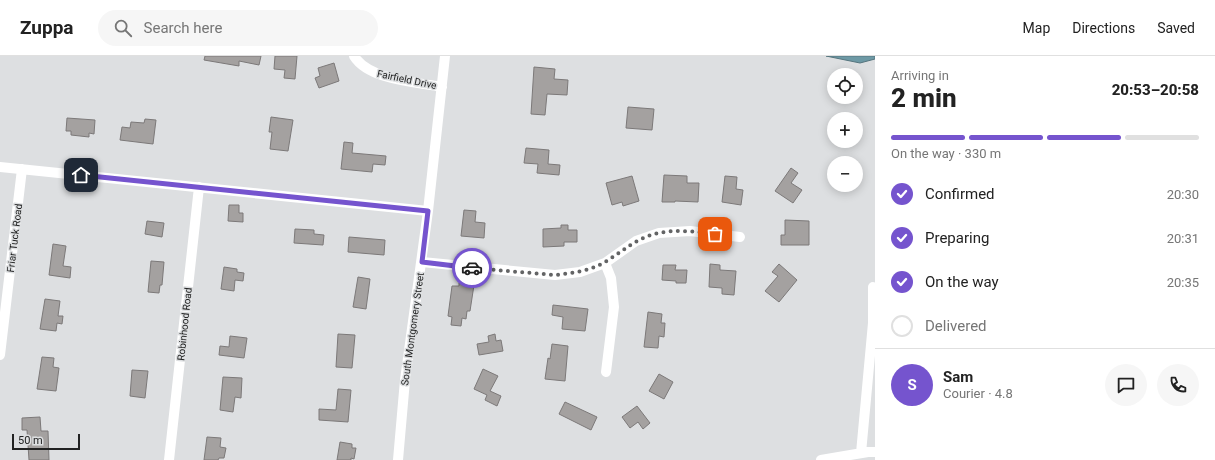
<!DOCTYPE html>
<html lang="en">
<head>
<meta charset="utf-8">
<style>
	:root { --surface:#fff; --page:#f6f6f6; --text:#222; --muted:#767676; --line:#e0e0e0; --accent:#7554ce }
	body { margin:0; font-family:Roboto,sans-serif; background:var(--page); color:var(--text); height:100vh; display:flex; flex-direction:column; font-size:15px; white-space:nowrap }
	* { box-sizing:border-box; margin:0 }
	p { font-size:13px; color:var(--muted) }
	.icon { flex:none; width:22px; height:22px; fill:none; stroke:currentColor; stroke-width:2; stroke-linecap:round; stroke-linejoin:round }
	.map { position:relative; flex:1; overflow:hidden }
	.panel { display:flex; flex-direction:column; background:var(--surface); width:340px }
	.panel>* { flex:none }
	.controls { position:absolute; left:827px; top:12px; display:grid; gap:8px }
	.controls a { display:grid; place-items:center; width:36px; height:36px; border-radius:50%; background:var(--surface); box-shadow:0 2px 10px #0003; font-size:20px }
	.scale { position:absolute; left:12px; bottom:10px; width:68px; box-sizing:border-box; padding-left:4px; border:2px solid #212222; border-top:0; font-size:11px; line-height:14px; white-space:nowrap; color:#212222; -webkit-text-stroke:3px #dddfe1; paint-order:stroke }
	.pin { position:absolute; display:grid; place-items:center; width:34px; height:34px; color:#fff; margin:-17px; border-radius:8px; box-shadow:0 2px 6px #0006 }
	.courier { position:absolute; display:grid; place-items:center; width:40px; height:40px; margin:-20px; border:3px solid #7554ce; border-radius:50%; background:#fff; color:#222; box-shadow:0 1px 5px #0007 }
	.head em { font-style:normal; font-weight:800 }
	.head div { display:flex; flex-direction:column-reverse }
	.head { display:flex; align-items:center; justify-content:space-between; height:68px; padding:0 16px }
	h1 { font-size:26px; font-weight:800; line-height:30px }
	.bar { display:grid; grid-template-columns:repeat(4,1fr); gap:6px 4px; align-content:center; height:48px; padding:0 16px }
	.bar i { height:5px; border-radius:3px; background:var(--line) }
	.bar .on { background:var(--accent) }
	.bar p { grid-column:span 4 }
	.line { display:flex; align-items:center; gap:10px; padding:0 16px; border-top:1px solid var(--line) }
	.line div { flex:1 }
	.round { display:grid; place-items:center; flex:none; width:42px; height:42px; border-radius:21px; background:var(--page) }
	ol { padding:0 16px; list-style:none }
	li { display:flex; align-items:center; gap:12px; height:44px }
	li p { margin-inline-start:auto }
	li .icon { padding:4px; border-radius:50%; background:var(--accent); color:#fff; stroke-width:4 }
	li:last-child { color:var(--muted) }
	li i { width:22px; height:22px; border:2px solid var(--line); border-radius:50% }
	header { display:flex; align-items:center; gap:24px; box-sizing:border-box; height:56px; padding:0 20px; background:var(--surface); border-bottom:1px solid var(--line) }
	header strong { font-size:19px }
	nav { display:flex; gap:22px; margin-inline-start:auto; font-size:14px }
	.search { width:280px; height:36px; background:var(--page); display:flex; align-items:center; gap:10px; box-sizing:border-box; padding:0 14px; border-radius:22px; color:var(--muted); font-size:15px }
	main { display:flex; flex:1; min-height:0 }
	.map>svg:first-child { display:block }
	.water { fill:#6d99a5; stroke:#56757e }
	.building { fill:#a4a1a0; stroke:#7c7979 }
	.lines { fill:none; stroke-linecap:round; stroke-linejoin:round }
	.minor { stroke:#fff; stroke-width:10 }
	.done { stroke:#636465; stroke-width:4; stroke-dasharray:0 7.2 }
	.route { stroke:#7554ce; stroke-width:5 }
	.labels { text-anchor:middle; stroke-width:3; stroke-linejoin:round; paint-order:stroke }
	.street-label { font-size:10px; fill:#212222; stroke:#dddfe1 }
</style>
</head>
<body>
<header>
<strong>Zuppa</strong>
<div class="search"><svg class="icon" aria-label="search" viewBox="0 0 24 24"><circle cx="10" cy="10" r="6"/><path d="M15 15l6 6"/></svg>Search here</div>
<nav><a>Map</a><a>Directions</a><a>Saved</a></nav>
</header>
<main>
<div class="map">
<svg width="875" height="404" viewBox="0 0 875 404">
	<rect width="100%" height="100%" fill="#dddfe1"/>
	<!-- water -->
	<path class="water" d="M826,0H875V3L860,7Z"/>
	<!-- building -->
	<path class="building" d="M205,0H261L259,9L239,5V10L204,4Z
		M275,0H297L295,23L284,22L285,14L274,13Z
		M334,7L339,25L319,32L315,22L320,20L318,12Z
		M534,11L555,13L554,23L568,24L567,39L547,38L545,59L531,58Z
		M628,51L654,53L652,74L626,72Z
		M271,61L293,64L288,95L270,93L272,76H269Z
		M67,62L95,64L94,78L89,77V81L71,79V75H66Z
		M145,63L156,64L153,88L120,84L122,71L130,72L131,66L144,67Z
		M344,86L353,87L352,97L386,100L385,109L373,108L372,116L341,113Z
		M526,92L549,94L548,108L560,109L559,119L537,117L538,108L524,107Z
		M791,112L798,117L791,127L802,134L793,147L775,135Z
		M664,119L687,120V127H699L698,146L675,145V146H662Z
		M632,120L639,145L623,150L622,146L612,149L606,127Z
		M725,120L737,121L736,133L743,134L741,149L722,146Z
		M229,149H239V157H243V166L228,165Z
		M464,154L476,155L475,166L485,167L484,182L461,180Z
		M785,164L809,165V189H781V179H785Z
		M147,165L164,167L162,181L145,178Z
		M561,169H568V174H577V186H564V190L543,191V173L561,172Z
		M295,173L314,174V178L324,179L323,189L294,187Z
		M349,181L385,184L384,199L348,196Z
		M53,188L66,190L63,210L71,211L70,222L49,219Z
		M151,205L164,206L162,229H160L159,237L148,236Z
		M710,208L720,209V214L736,215L734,239L722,238V232L709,231Z
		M779,208L797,224L779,246L765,235L778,220L772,216Z
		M663,209H676L675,214H687L686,227H676V225L662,224Z
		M224,211L237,213V216L244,217L243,225L235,224L234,235L221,233Z
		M358,221L370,223L366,253L353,251Z
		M459,227L474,229L470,255H467L466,263L462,262L461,270L451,269L452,261L448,260L452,230H459Z
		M45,243L60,245L58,260H63L62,268L57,267L56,275L40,273Z
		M553,249L588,253L585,275L562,273L563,261L552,259Z
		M648,256L662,258L661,267H665L664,281L659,280L658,292L644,291Z
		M338,278L355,279L352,312L336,311Z
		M495,278L496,285L501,284L503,295L479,299L477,288L489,286L488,280Z
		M230,280L247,282L244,302L219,299L220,290L229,291Z
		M552,288L568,290L565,325L545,323L548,302L550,303Z
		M42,301L54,302L53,311L59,312L56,335L37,333Z
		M483,313L498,320L490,335L501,340L497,350L485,344L487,339L474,333Z
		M132,314L148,315L145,342L130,340Z
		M659,318L673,326L664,343L649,335Z
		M223,321L242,322L241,342L235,341L233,356L220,354Z
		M338,333L351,334L348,366L319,364V353L336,354Z
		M565,346L597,361L591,374L559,358Z
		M637,350L650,367L643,373L638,366L630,372L622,361Z
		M40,361L41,375H48L49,404H29L27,374H22V362Z
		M207,381L221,382L220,391L226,392L224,402H219L218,404H204Z
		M340,386L352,388V392H356L354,403L351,402V404H337Z"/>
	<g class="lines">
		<!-- minor -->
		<path class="minor" d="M354,0C369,24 416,26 442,31
			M0,111L428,155
			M422,206L555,219L580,216L605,207L636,185L659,177L690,175L740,181
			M605,207L611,222L614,251L606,316
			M0,299L22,113
			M861,397L873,267V231
			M169,404L199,131
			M398,404L405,324L428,155L445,0
			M821,404L868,396H875"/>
	</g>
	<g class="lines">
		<!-- done -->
		<path class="done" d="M472,212L555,219C572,217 590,215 605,206C623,195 638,181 659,177C677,173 697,176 715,178"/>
		<!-- route -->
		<path class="route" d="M81,119L428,155L422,206L472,212"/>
	</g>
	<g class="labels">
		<!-- street labels -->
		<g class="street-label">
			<text transform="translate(407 23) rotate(12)" y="4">Fairfield Drive</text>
			<text transform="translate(14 182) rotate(-83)" y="4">Friar Tuck Road</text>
			<text transform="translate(184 268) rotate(-84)" y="4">Robinhood Road</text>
			<text transform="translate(412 273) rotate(-82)" y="4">South Montgomery Street</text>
		</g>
	</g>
</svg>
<div class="controls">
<a><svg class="icon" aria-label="locate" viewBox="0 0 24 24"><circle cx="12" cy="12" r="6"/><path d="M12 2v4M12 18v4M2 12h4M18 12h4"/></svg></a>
<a>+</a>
<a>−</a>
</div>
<div class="scale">50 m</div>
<div class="pin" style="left:715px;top:178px;background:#ea580c"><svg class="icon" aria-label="bag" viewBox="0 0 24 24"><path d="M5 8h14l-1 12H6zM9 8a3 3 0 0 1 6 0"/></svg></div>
<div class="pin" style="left:81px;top:119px;background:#1f2937"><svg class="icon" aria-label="home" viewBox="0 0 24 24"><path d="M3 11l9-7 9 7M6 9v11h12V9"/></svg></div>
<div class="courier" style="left:472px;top:212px"><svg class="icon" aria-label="car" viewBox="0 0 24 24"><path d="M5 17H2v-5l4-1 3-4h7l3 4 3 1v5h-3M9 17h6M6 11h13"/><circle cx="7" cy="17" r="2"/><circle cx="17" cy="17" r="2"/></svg></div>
</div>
<section class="panel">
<div class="head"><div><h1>2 min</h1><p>Arriving in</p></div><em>20:53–20:58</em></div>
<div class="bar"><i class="on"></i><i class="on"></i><i class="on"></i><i></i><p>On the way · 330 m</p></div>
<ol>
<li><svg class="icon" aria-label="check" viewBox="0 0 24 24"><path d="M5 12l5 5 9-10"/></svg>Confirmed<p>20:30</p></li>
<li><svg class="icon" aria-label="check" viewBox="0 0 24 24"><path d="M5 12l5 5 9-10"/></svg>Preparing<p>20:31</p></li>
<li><svg class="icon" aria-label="check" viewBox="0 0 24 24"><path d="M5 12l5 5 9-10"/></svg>On the way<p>20:35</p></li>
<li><i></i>Delivered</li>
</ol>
<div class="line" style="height:72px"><b class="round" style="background:var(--accent);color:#fff">S</b><div><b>Sam</b><p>Courier · 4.8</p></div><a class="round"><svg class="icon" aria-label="chat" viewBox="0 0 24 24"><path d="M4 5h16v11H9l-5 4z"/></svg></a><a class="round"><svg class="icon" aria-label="phone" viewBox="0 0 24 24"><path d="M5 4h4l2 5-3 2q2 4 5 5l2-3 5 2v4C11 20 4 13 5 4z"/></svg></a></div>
</section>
</main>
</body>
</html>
